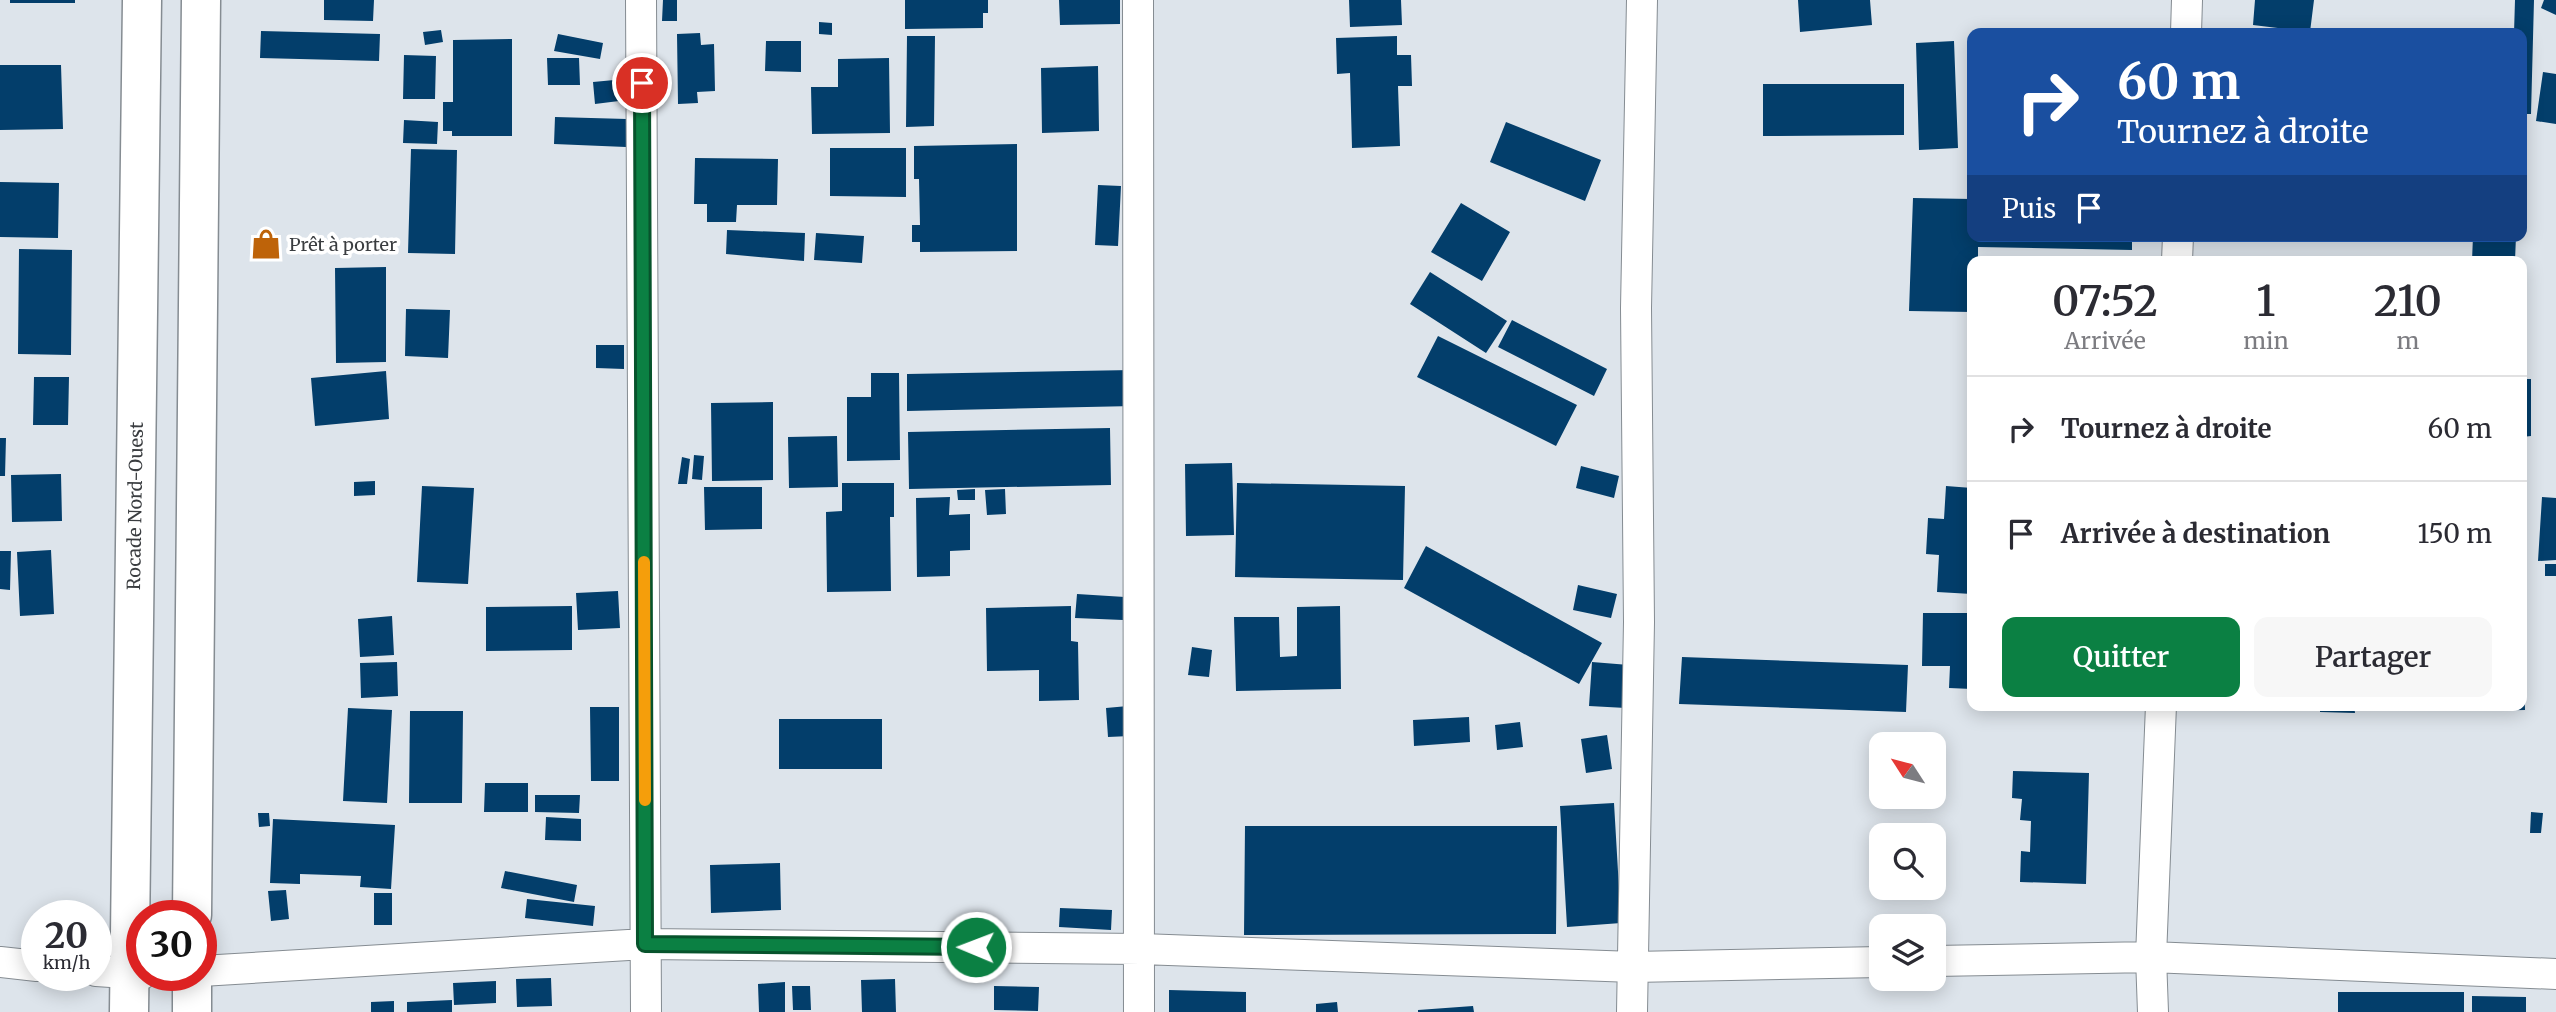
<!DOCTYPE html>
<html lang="fr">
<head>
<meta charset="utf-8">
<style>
	body { margin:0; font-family:Merriweather,serif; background:#f7f7f7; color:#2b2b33; height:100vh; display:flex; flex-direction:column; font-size:26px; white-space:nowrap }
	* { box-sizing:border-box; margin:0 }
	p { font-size:23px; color:#7c7c81 }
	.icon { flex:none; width:38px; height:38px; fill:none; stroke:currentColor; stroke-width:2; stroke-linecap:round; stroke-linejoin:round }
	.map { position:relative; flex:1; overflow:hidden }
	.sheet { position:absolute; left:1967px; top:256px; width:560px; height:455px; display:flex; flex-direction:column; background:#fff; border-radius:14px; box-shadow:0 4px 18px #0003 }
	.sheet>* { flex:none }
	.top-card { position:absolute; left:1967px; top:28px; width:560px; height:214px; border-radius:14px; box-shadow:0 4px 18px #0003; background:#1a4fa0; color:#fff; overflow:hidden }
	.needle { width:46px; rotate:306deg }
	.controls { position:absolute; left:1869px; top:732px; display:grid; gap:14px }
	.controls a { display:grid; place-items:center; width:77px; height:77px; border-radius:14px; background:#fff; box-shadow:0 4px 18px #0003; font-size:35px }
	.speed { position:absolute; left:21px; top:900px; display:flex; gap:14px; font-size:35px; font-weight:700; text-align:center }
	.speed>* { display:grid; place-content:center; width:91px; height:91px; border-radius:50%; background:#fff; box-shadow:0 4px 18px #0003; line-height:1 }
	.speed small { font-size:18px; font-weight:400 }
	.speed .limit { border:10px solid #d22; background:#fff; color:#111 }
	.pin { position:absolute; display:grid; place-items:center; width:60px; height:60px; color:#fff; margin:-30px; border:4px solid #fff; border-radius:50%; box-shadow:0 2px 7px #0007 }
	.me { position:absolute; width:77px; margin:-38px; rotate:271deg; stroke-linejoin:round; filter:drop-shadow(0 0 5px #0008) }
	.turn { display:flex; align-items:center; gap:24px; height:147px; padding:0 35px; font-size:32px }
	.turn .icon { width:91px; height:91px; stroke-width:2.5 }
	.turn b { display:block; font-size:49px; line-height:60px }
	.then { display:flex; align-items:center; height:66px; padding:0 35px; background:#0003; gap:14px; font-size:26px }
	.eta { display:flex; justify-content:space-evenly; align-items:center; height:119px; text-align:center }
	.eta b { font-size:42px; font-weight:600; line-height:49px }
	.cta { display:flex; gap:14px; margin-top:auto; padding:14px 35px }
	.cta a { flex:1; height:80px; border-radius:14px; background:#0b8043; color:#fff; font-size:28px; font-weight:600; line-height:80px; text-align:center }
	.cta a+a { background:#f7f7f7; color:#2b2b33 }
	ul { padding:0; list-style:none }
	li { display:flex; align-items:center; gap:21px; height:105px; padding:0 35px; border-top:2px solid #e1e1e2 }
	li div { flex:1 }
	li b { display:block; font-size:26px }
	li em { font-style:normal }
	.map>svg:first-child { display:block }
	.building { fill:#033e6b }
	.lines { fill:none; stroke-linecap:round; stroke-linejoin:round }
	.minor-casing { stroke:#858c92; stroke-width:32 }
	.primary-casing { stroke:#858c92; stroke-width:41 }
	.minor { stroke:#fff; stroke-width:30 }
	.primary { stroke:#fff; stroke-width:38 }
	.route-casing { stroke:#07532c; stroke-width:18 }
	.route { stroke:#0b8043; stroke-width:12 }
	.slow { stroke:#f59e0b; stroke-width:12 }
	.labels { text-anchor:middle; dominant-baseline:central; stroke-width:7; stroke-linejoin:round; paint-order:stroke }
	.poi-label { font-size:18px; fill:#3a3d40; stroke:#fff; text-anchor:start }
	.street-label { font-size:18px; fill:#3a3d40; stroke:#fff }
</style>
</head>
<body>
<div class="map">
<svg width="2556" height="1012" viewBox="0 0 2556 1012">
	<rect width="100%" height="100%" fill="#dde4eb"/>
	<!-- building -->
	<path class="building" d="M10 0H75V3H10Z
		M324 0H374L373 21 324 20Z
		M663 0H677V21H662Z
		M905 0H988V13H983V28L905 29Z
		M1059 0H1120V24L1060 25Z
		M1349 0H1401L1402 25 1350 27Z
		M1798 0H1870L1872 25 1800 32Z
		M2255 0H2314L2310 32 2253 25Z
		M2515 0H2534L2531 114H2522V33H2514Z
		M2544 0H2556V15L2541 8Z
		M819 22 832 23V35L819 34Z
		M441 30 443 42 425 45 423 32Z
		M261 31 380 34 379 61 260 58Z
		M700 33 701 45 714 44 715 91 697 92 698 103 678 104 677 34Z
		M558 34 603 43 600 59 554 51Z
		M907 36H935L934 126 906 127Z
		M1397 36V55H1411L1412 86H1398L1400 146 1352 148 1350 73 1337 74 1336 38Z
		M512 39V136H452V131H443V102H453V40Z
		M766 41H801V72L765 71Z
		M1954 41 1958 148 1919 150 1916 43Z
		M404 55 436 56 435 99H403Z
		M547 58H579L580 85H548Z
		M889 58 890 133 812 134 811 87H838V59Z
		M0 65H61L63 129 0 130Z
		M1098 66 1099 131 1042 133 1041 68Z
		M2543 72 2556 74V124L2536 121Z
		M625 79 627 100 595 104 593 82Z
		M1763 84H1904V135L1763 136Z
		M555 117 627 119 626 147 554 144Z
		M404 120 438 122 437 144 403 143Z
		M1506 122 1601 160 1585 201 1490 162Z
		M1017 144V251L920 252V242H912V225H920L919 179H914V146Z
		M830 148H906V197L830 196Z
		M411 149 457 150 455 254 408 253Z
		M695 158 778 159 777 205H737L736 222H707V204H694Z
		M0 182 59 183 58 238 0 237Z
		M1098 185 1121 186 1118 246 1095 245Z
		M1913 198 1972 199V236H2132V250L1978 247V261H1972V312L1909 311Z
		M1461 203 1510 232 1482 281 1431 252Z
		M727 230 805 233 804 261 726 254Z
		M816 233 864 236 862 263 814 260Z
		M2473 236H2516L2515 261H2472Z
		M19 249 72 250 71 355 18 354Z
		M386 267V362L336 363 335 268Z
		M1430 272 1507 321 1486 353 1410 304Z
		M406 309 450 310 448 358 405 356Z
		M1512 320 1607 369 1594 396 1498 347Z
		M1438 336 1577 405 1556 446 1417 377Z
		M596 345H624V369L596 368Z
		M1133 370 1134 406 907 411V374Z
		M386 371 389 419 315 426 311 378Z
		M871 373H899L900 460 847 461V397H871Z
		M34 377H69L68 425H33Z
		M2522 379H2531V436L2522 437Z
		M773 402V480L712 481 711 403Z
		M1110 428 1111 485 909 489 908 432Z
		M837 436 838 487 789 488 788 437Z
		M0 438H6L5 476H0Z
		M694 455 704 456 702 480 692 479Z
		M682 457 690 459 687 484H678Z
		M1232 463 1234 535 1186 536 1185 464Z
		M1581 466 1619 476 1614 498 1576 488Z
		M61 474 62 521 12 522 11 475Z
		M375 481V495L354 496V482Z
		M842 483H894V517H890L891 591 827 592 826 512 842 511Z
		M1237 483 1405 486 1403 580 1235 577Z
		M422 486 474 488 468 584 417 582Z
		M1946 486 1972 488V594L1937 592 1939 555 1926 554 1928 518 1944 519Z
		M704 487H762V529L705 530Z
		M975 489V500H958L957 490Z
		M1005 489 1006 514 987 515 985 490Z
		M950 497 949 515 970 514V550L950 551V576L917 577 916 498Z
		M2542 497 2556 498V560L2538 561Z
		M1426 546 1602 643 1579 684 1404 588Z
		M51 550 54 614 20 616 17 552Z
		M0 551H11L10 590 0 589Z
		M2545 564H2556V576H2545Z
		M1578 585 1617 594 1611 618 1573 610Z
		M618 591 620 628 578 630 576 593Z
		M1077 594 1125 597 1123 620 1075 618Z
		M572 606V650L486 651V607Z
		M1071 606V641L1078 642 1079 700 1039 701V670L987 671 986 608Z
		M1340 606 1341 689 1236 691 1234 617H1279L1280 657 1297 656V607Z
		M1923 613H1972V689L1949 688 1950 666H1922Z
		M392 616 394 655 360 657 358 619Z
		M1192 647 1212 650 1209 677 1188 675Z
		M1682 657 1908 665 1906 712 1679 704Z
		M397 662 398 696 361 698 360 663Z
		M1592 662 1629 665 1626 708 1589 706Z
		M2522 673H2524L2525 710 2466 711V705H2522Z
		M2320 705H2354L2355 713 2320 712Z
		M1128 706 1130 736 1108 737 1106 708Z
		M590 707H619V781H591Z
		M348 708 392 710 387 803 343 801Z
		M410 711H463L462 803H409Z
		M1469 717 1470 742 1414 746 1413 720Z
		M779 719H882V769H779Z
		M1520 722 1523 747 1497 750 1495 725Z
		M1607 735 1612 769 1586 773 1581 739Z
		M2013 771 2089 773 2086 884 2020 882 2021 851 2030 852 2031 821 2020 820 2022 799 2012 798Z
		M485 783H528V812H484Z
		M535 795H580L579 813 535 812Z
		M1614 803 1621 923 1567 927 1560 806Z
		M2531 812 2543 813 2541 833H2530Z
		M258 813H269L270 826 259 827Z
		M546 817 581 819V841L545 840Z
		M273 819 395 825 391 889 360 887 361 876 300 874V884L270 883Z
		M1245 826H1557L1556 934 1244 935Z
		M780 863 781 910 711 913 710 865Z
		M505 871 577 885 574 902 501 888Z
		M286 890 289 919 271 921 268 891Z
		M374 893H392V925H374Z
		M527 899 595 906 593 926 525 918Z
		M1060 908 1112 910 1111 930 1059 927Z
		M551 978 552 1006 517 1007 516 979Z
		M895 979 896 1012H862L861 980Z
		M496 981V1003L454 1005 453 983Z
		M785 982V1012H759L758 984Z
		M792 986H810L811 1010H793Z
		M994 986 1039 987 1038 1011 994 1010Z
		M1169 990 1246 992V1012H1169Z
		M2338 992H2464V1012H2338Z
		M2472 996 2526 997V1012H2472Z
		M452 1000V1012H407V1002Z
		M394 1001V1012H371V1002Z
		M1337 1002 1338 1012H1316V1004Z
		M1473 1006 1474 1012H1418V1010Z"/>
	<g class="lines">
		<!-- minor casing -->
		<g class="minor-casing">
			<path id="minor" d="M641 0 646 1012
				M1138 0 1139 1012
				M2186 33 2187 0
				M2177 261 2178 236
				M1934 961 2151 957 2556 974
				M0 962 37 966
				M96 971 142 974
				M201 971 645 944 1141 949 1633 967 1881 962
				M1632 1012 1639 622 1636 308 1642 0
				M2153 1012 2151 957 2161 705"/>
		</g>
		<!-- primary casing -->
		<g class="primary-casing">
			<path id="primary" d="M192 915 201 0
				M192 975V1012
				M129 1012 142 0"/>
		</g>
		<!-- minor -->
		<use href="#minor" class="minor"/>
		<!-- primary -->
		<use href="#primary" class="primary"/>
	</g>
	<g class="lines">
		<!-- route casing -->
		<g class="route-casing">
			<path id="route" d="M642 83 645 944 976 947"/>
		</g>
		<!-- route -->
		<use href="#route" class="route"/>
		<!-- slow -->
		<path class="slow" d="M644 562 645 800"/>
	</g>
	<!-- icons -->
	<defs>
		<g id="shop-bare" transform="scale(2.415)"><path d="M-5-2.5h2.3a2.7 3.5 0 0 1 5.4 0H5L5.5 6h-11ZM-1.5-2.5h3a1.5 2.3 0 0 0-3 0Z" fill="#be6309" stroke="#fff" stroke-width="2.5" paint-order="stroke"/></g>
	</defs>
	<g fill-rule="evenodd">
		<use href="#shop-bare" x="266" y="244"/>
	</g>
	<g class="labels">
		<!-- poi labels -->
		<g class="poi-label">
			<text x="289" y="244">Prêt à porter</text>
		</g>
		<!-- street labels -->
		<g class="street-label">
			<text transform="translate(135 506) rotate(-89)">Rocade Nord-Ouest</text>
		</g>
	</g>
</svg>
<div class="controls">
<a><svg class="needle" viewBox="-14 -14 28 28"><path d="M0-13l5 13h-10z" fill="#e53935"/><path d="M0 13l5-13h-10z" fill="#7c7c81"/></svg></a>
<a><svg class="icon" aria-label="search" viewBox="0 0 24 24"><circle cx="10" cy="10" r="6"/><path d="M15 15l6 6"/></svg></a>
<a><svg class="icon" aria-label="layers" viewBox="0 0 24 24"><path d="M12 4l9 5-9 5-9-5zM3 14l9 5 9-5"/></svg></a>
</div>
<div class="speed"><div>20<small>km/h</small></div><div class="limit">30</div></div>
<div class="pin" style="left:642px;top:83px;background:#d93025"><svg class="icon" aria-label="arrive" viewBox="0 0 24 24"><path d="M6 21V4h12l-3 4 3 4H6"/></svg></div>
<svg class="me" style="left:976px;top:947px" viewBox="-20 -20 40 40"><circle r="17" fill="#0b8043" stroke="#fff" stroke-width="3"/><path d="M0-11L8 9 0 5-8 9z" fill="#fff"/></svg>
<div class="top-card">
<div class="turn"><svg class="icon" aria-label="right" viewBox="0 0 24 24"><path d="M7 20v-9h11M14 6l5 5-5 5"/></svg><div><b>60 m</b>Tournez à droite</div></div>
<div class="then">Puis<svg class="icon" aria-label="arrive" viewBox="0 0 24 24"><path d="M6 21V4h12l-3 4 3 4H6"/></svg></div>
</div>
<section class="sheet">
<div class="eta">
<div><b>07:52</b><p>Arrivée</p></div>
<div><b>1</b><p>min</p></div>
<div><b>210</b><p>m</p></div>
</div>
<ul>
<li><svg class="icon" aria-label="right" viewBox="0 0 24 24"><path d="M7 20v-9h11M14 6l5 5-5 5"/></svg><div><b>Tournez à droite</b></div><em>60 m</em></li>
<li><svg class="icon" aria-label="arrive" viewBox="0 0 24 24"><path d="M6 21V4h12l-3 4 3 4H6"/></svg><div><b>Arrivée à destination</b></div><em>150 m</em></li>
</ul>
<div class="cta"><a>Quitter</a><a>Partager</a></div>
</section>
</div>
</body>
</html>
